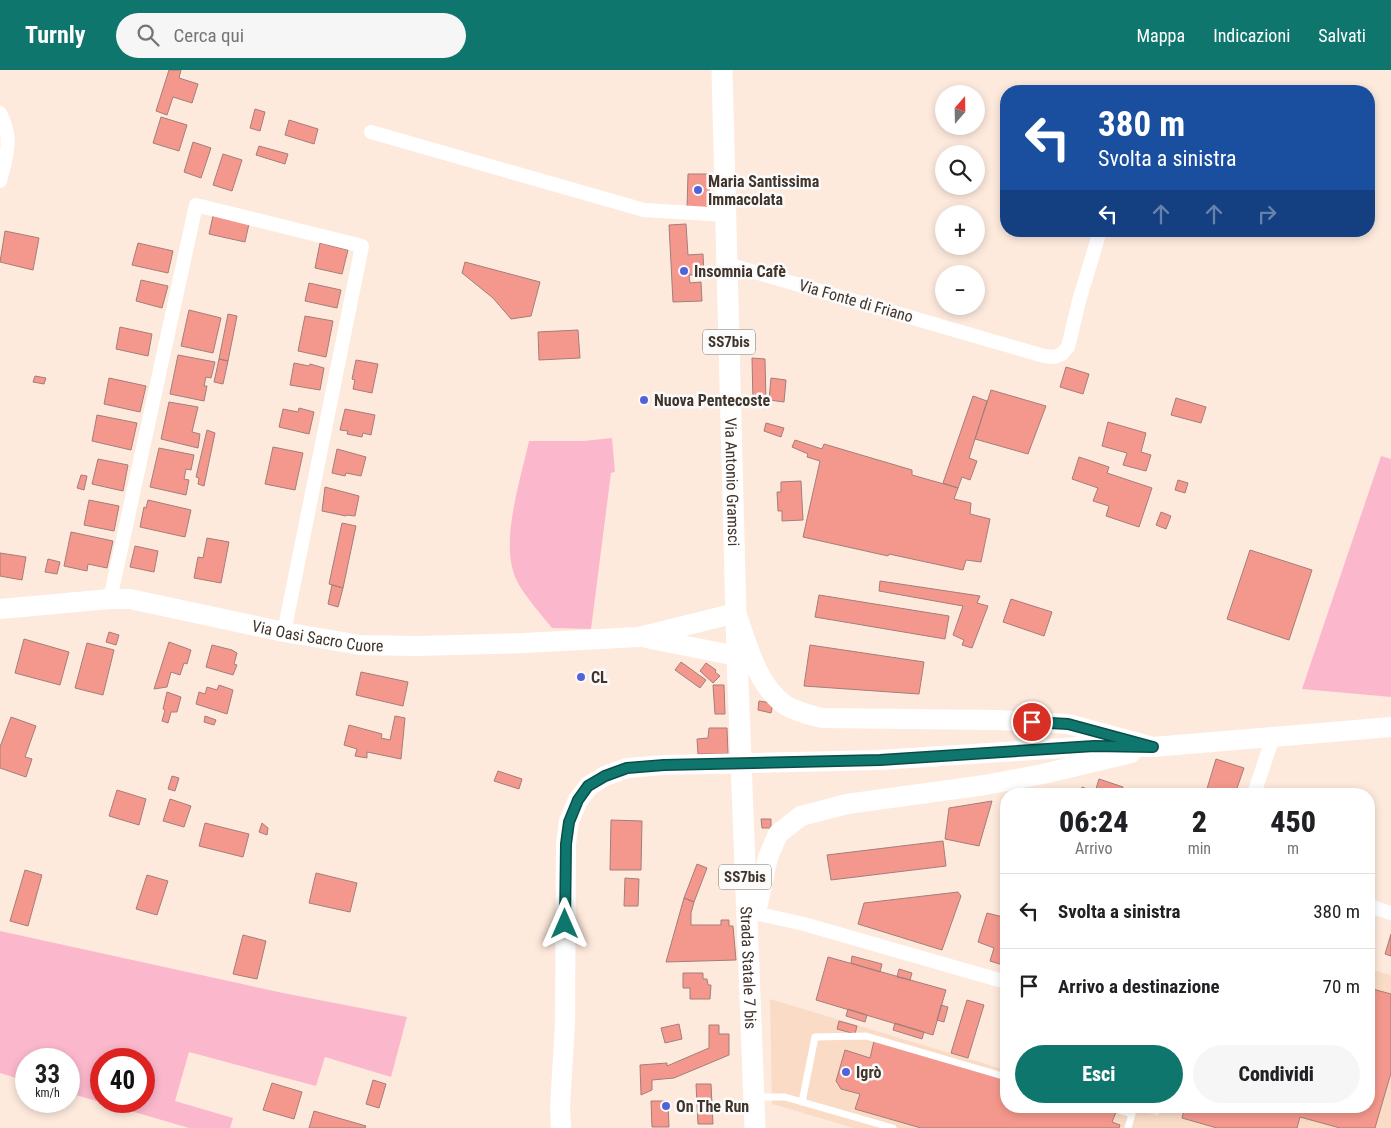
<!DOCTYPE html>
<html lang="it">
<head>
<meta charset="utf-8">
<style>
	body { margin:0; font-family:"Roboto Condensed",sans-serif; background:#f6f6f6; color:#202124; height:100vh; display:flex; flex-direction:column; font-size:19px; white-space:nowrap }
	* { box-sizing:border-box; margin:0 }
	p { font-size:16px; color:#757577 }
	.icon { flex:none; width:28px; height:28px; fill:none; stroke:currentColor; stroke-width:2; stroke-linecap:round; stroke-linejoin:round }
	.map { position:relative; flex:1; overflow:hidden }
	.drawer { position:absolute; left:1000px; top:718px; width:375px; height:325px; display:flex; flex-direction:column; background:#fff; border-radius:20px; box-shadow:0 2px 8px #0003 }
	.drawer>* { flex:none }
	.banner { position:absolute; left:1000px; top:15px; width:375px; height:152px; border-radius:20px; box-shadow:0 2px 8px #0003; background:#1a4fa0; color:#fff; overflow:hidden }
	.needle { width:32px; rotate:20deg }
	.fabs { position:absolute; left:935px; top:15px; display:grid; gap:10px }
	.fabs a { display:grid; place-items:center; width:50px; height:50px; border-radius:50%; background:#fff; box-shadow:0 2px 8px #0003; font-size:25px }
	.speed { position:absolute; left:15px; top:978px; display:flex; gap:10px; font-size:25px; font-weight:700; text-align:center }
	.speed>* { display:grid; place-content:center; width:65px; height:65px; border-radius:50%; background:#fff; box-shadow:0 2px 8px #0003; line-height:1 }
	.speed small { font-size:12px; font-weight:400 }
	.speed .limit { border:8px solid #d22; background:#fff; color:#111 }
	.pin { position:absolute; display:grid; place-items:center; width:42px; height:42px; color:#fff; margin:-21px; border:2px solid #fff; border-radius:50%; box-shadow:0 1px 5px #0007 }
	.me { position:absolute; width:55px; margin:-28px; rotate:0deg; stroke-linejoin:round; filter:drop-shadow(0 0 4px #0008) }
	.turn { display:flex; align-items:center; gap:18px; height:105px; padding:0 15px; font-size:22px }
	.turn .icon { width:65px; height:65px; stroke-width:2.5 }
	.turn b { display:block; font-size:35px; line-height:42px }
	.lanes { display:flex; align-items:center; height:48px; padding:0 15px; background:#0003; justify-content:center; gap:25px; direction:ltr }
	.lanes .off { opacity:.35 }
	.eta { display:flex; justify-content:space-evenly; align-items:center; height:85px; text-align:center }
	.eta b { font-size:30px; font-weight:800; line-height:35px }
	.action { display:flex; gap:10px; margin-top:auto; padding:10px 15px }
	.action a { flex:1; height:58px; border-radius:30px; background:#0f766e; color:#fff; font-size:20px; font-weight:800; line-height:58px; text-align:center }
	.action a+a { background:#f6f6f6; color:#202124 }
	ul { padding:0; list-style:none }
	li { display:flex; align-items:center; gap:15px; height:75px; padding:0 15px; border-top:1px solid #e0e0e0 }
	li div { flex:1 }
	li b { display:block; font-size:19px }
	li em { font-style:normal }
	header { display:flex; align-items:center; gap:30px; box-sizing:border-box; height:70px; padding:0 25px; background:#0f766e; color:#fff }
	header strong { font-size:24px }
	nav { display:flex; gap:28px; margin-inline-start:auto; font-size:18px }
	.search { width:350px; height:45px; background:#f6f6f6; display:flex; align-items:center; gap:12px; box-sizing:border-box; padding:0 18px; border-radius:28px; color:#757577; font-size:19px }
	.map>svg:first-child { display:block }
	.built { fill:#fadbc6 }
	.green { fill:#fbb8cd; fill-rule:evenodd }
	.building { fill:#f4988d; stroke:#a37e7a }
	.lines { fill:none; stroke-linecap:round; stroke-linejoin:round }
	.lane { stroke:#fff; stroke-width:7 }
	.street { stroke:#fff; stroke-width:14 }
	.secondary { stroke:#fff; stroke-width:20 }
	.primary { stroke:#fff; stroke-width:21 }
	.route-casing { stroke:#0a4d48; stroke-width:12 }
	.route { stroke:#0f766e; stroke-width:9 }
	.poi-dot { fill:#5263d9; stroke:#fbfbfb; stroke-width:2 }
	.labels { text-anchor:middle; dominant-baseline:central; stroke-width:5; stroke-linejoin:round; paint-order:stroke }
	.shield { fill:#fbfbfb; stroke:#787069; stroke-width:1 }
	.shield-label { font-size:15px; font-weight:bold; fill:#40342b }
	.poi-label { font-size:16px; font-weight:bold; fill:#40342b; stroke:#fbfbfb; text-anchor:start }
	.street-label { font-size:16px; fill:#40342b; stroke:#fbfbfb }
</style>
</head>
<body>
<header>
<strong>Turnly</strong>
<div class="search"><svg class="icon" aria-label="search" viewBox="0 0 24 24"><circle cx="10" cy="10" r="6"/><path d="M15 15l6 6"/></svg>Cerca qui</div>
<nav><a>Mappa</a><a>Indicazioni</a><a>Salvati</a></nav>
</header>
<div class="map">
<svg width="1391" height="1058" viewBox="0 0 1391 1058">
	<rect width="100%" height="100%" fill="#feeadd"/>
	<!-- built -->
	<path class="built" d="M1369 899 1391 905V1058H854L772 1034 770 929 1006 1000V1036H1127L1158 1046 1161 1036H1369Z"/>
	<!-- green -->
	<path class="green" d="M612 368 615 402 611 403 591 559 552 558C541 544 519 520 514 504 501 468 521 408 529 371H583Z
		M1381 386 1391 389V627L1302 619Z
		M0 861 283 923 407 947 391 1007 325 987 316 1016 189 982 175 1031 233 1048 230 1058H189L69 1023V989H26V1011L0 1003ZM101 989H144V1031H101Z"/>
	<!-- building -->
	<path class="building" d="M169 0H181L179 8 198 14 192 33 173 27 167 45 156 41Z
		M255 39 265 42 260 61 250 58Z
		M161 47 187 55 179 81 153 73Z
		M289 50 318 59 314 74 285 65Z
		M193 72 211 78 201 108 184 102Z
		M259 76 288 84 285 94 256 85Z
		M223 84 242 90 232 121 213 115Z
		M688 104H710L709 139H687Z
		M213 146 249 154 245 172 209 164Z
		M686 154 688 185 703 184 704 205H689L690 213 701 212 702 231 673 232 669 155Z
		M5 161 39 168 33 200 0 192Z
		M138 173 173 181 168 203 132 195Z
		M320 173 348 180 342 204 315 198Z
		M465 192 540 212 531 246 511 249 493 228 462 203Z
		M141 210 168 216 162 238 136 231Z
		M309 213 341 220 337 238 305 231Z
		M189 240 221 248 213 283 181 276Z
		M228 244 237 246 228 291 219 289Z
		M305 246 333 251 326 287 298 281Z
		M120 257 152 264 148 286 116 279Z
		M578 260 580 288 539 290 538 262Z
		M178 285 215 292 211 308 206 307 204 316H207L204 331 170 324Z
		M752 288 765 289 766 333H753Z
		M219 289 228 291 223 314 214 312Z
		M356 290 378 294 372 323 353 319 355 310 352 309Z
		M294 293 309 296 310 294 324 298 320 320 290 315Z
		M1066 297 1089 304 1083 324 1060 317Z
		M35 306 46 308 44 314 33 312Z
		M109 308 146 316 140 342 104 334Z
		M771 308 786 310 784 332 769 330Z
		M991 320 1046 336 1028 384 975 369Z
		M973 326 987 331 969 388 977 391 970 410 962 407 958 418 943 413Z
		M1176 328 1206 337 1201 353 1171 345Z
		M169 332 198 337 192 362 200 364 198 378 161 369Z
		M299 338 314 342 309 364 279 357 283 339 298 342Z
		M345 339 375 345 371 365 363 363 362 367 347 364 348 361 340 360Z
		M97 345 137 353 131 380 92 371Z
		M1108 352 1146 363 1141 382 1151 385 1146 401 1123 395 1127 383 1102 376Z
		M766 353 784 358 781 367 764 361Z
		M207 360 215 363 204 416 198 414 199 408 196 407Z
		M795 370 822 379 824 374 912 400V405L958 418 954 429 971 433 970 444 990 449 981 492 966 490 963 500 889 484 888 486 803 467 820 391 807 387 808 384 792 377Z
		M273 377 303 383 295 420 265 414Z
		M159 378 194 385 191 400 186 399 184 409 189 410 186 425 150 417Z
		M337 379 366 387 361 406 346 403 345 406 332 403Z
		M1079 387 1109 397 1107 403 1152 418 1139 457 1106 446 1109 436 1093 431 1098 418 1072 409Z
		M98 389 128 395 123 421 92 414Z
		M81 405 87 406 84 420 77 418Z
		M1178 410 1188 413 1185 423 1175 420Z
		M801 411 803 450 782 451V441H778L777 422H781V412Z
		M325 417 359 426 355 446 346 445V446L322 441Z
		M89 430 119 436 114 461 84 455Z
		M148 430 191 440 185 467 140 457 144 437 146 438Z
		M1161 442 1171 446 1166 459 1156 455Z
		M342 453 356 456 343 518 329 514Z
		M71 462 113 471 107 498 88 494 87 501 64 496Z
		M207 468 229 472 221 513 194 508 198 487 203 488Z
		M135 476 158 481 154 502 130 497Z
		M1250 480 1312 500 1289 570 1227 549Z
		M0 483 26 487 22 510 0 506Z
		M48 489 60 492 57 504 45 502Z
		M880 511 980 526 977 533 988 536 972 578 962 575 964 570 953 565 963 536 879 521Z
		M332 515 343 518 338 537 328 534Z
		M819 525 949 546 945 569 815 547Z
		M1011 529 1052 542 1044 566 1003 552Z
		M109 562 119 565 116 575 106 572Z
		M24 569 69 582 60 615 15 603Z
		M169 572 191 580 187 594 184 593 180 605 171 602 167 617 154 619Z
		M87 573 114 580 103 625 75 618Z
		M212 575 232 580 237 583 234 594 237 595 233 605 206 597Z
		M810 575 924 592 919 624 804 616Z
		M681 592 706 610 700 618 675 600Z
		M706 593 716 600 715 602 720 606 713 613 700 601Z
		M361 602 408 612 403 636 356 625Z
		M219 615 233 620 227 644 196 634 199 622 205 624 207 617 217 620Z
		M713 615H724L725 644H715Z
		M167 622 181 627 177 642H171L168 653 162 651 165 640 163 639Z
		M759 631 773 633 771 643 758 640Z
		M205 646 216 650 214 655 204 652Z
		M395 646 405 648 401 689 367 682V688L355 686 357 679 344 675 349 655 382 664 381 668 390 670Z
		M11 647 36 656 25 687 32 689 26 707 0 698V677Z
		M709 658H727L728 684H698L697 669 708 668Z
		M1216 689 1244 698 1235 724H1212L1206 722Z
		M498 701 522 709 519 719 494 711Z
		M172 706 179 708 175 721 168 719Z
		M1099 709 1123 717 1121 724H1080L1082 717 1095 722Z
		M117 720 146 729 139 755 109 746Z
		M170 729 191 736 184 757 163 751Z
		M992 731 979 776 945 769 949 738Z
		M761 749H771V758H762Z
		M611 750 642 751 641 800H610Z
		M205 753 249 764 243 787 199 776Z
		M262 753 268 758 267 765 259 762Z
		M943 771 946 796 831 810 827 785Z
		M697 794 707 798 694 832 684 828Z
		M25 800 42 805 28 856 10 851Z
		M316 803 357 813 350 842 309 833Z
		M147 805 168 811 157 845 136 839Z
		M625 808 639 809 638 836H624Z
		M958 822 961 826 942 880 858 854 864 833Z
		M684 828 694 832 691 843V855H721V850H729V856H733L736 890 666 892Z
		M1006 835V896L990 891 994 878 978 872 987 843 1003 847Z
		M1391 864V886L1385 884Z
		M243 865 266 871 257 909 233 904Z
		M852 886 882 894 880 902 851 893Z
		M828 887 946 920 933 965 816 930Z
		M899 899 912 903 910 910 897 907Z
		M683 903H703V909H707L708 915H711L710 929H690V918H683Z
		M1369 918 1391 924V1003L1375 1058H1340L1300 1047 1297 1058H1217L1182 1048 1185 1036H1369Z
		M967 930 984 935 968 988 951 983Z
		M941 935 948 937 944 952 937 950Z
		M848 939 867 945 865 952 846 946Z
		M839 951 857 956 855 964 837 959Z
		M895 953 924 962 922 969 893 960Z
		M679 954 682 969 665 973 661 958Z
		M709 955H719V964H729V985L674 1008 652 1010V1020L641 1025 640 995 667 993V996L709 978Z
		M874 971 1006 1010V1036H1097L1116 1042 1112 1052 1120 1055 1119 1058H921L855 1039 860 1024 841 1019 836 1011 845 980 870 988Z
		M373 1010 386 1014 379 1038 366 1034Z
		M272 1013 302 1022 294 1049 263 1040Z
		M696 1014H711L713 1054H698Z
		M651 1031H668L669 1057H652Z
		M1139 1036H1161L1159 1042Z
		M314 1041 366 1056 365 1058H309Z"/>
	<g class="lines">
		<!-- lane -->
		<path class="lane" d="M755 1027H785L893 1058
			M802 1032 815 967 866 966 1006 1007
			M1105 1036 1132 1044 1128 1058"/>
		<!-- street -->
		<path class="street" d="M0 43C13 68 7 85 0 111
			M371 62 644 140 726 145
			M727 194 1044 286 1054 287 1062 284 1068 277 1079 231 1100 161
			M110 529 196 135 362 176 284 562
			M1254 724 1273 667
			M1369 836 1391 843
			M746 841 804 854 1006 912"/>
		<!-- secondary -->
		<g class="secondary">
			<path id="s1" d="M0 539 110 529H130L284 562 360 575 417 576 524 573 639 567 736 543C748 575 756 614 785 635 796 642 810 645 822 648L997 650 1068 654 1153 677"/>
			<path d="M646 568 737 586"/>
			<path d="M746 841 758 834 768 787 778 764 801 746 847 734 985 715 1043 704 1131 683"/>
			<path d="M561 1058 560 1037 565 953 566 774 569 751 578 730 589 716 605 706 627 698 664 695 880 690 1095 676 1153 677 1391 657"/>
		</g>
		<!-- primary -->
		<path class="primary" id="s2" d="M722 0 737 586 755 1058"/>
	</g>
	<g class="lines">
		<!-- route casing -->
		<g class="route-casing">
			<path id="route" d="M565 854 566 774 569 752 578 730 588 716 605 706 627 698 664 695 880 690 1094 676 1153 677 1068 654 1032 652"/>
		</g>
		<!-- route -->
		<use href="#route" class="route"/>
	</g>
	<!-- markers -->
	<g class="poi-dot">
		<circle cx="698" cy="120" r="5"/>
		<circle cx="684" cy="201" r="5"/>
		<circle cx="644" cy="330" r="5"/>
		<circle cx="581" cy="607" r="5"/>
		<circle cx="846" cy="1002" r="5"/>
		<circle cx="666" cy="1036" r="5"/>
	</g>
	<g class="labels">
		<!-- shield labels -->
		<g class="shield">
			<rect x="703" y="259.5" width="52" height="25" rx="4"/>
			<rect x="719" y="794.5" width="52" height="25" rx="4"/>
		</g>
		<g class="shield-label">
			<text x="729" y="272">SS7bis</text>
			<text x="745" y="807">SS7bis</text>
		</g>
		<!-- poi labels -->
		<g class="poi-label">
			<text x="708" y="111">Maria Santissima<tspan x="708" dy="18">Immacolata</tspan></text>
			<text x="694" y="201">Insomnia Cafè</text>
			<text x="654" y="330">Nuova Pentecoste</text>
			<text x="591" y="607">CL</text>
			<text x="856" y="1002">Igrò</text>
			<text x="676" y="1036">On The Run</text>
		</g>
		<!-- street labels -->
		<g class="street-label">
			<text transform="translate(856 231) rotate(16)">Via Fonte di Friano</text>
			<text stroke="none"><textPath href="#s2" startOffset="412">Via Antonio Gramsci</textPath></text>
			<text stroke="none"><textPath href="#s1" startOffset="322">Via Oasi Sacro Cuore</textPath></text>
			<text stroke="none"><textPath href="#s2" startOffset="898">Strada Statale 7 bis</textPath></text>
		</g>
	</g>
</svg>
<div class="fabs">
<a><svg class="needle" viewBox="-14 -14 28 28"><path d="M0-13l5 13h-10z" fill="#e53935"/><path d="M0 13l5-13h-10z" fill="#757577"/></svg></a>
<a><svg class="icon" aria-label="search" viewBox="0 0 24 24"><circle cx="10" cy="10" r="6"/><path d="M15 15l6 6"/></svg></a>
<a>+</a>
<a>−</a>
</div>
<div class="speed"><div>33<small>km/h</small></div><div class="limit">40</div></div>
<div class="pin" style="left:1032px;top:652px;background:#d93025"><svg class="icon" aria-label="arrive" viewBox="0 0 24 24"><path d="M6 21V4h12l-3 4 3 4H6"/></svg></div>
<svg class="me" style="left:565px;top:854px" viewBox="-20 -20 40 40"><path d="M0-17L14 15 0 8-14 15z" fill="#0f766e" stroke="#fff" stroke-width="4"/></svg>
<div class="banner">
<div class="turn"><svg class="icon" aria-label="left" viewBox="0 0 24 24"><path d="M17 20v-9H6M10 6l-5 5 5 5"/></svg><div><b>380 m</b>Svolta a sinistra</div></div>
<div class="lanes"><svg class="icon" aria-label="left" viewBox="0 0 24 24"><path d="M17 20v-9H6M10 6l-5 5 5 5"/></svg><svg class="icon off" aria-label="ahead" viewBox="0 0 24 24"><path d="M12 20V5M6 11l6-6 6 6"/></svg><svg class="icon off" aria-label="ahead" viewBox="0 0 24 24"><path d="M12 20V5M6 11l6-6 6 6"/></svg><svg class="icon off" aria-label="right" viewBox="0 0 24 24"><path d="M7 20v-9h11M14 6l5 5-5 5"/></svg></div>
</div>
<section class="drawer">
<div class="eta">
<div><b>06:24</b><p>Arrivo</p></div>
<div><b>2</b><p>min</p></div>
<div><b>450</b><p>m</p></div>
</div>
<ul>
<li><svg class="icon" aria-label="left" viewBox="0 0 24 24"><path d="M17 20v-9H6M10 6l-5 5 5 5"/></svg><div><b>Svolta a sinistra</b></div><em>380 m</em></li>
<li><svg class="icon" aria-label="arrive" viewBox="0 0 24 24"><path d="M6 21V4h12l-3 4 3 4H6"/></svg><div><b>Arrivo a destinazione</b></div><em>70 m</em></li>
</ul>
<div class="action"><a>Esci</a><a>Condividi</a></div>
</section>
</div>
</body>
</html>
